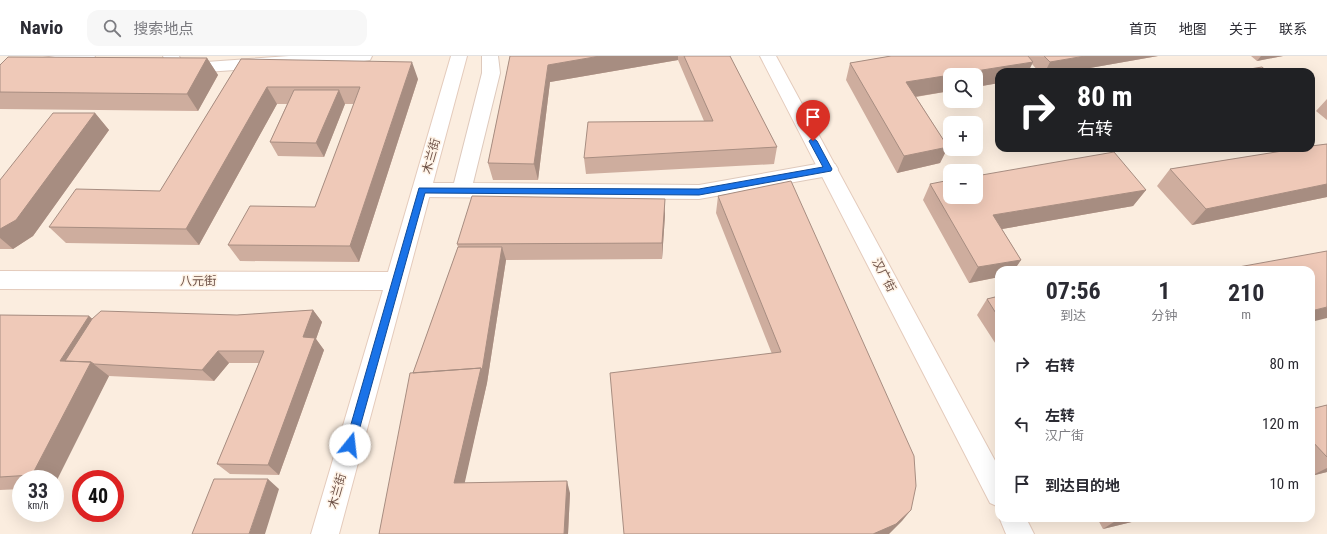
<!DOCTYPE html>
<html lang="zh">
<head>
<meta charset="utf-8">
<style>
	body { margin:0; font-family:"Roboto Condensed","Noto Sans SC",sans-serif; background:#f7f7f7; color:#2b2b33; height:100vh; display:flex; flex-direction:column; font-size:15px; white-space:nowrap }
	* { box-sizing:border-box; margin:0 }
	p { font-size:13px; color:#7c7c81 }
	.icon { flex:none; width:22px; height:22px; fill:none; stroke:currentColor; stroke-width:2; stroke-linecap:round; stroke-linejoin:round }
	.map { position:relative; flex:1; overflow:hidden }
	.side { position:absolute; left:995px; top:210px; width:320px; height:256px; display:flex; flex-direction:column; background:#fff; border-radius:12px; box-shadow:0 4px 16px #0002 }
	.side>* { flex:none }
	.banner { position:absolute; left:995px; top:12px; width:320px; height:84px; border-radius:12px; box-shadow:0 4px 16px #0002; background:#202124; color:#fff; overflow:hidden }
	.tools { position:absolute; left:943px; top:12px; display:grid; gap:8px }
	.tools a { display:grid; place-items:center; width:40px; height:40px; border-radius:8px; background:#fff; box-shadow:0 4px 16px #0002; font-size:20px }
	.speed { position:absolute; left:12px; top:414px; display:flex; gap:8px; font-size:20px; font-weight:700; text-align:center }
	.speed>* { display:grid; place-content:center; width:52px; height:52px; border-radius:50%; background:#fff; box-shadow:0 4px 16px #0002; line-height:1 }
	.speed small { font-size:10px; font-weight:400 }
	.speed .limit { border:6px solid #d22; background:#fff; color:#111 }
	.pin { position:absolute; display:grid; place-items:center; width:34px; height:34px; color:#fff; margin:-41px -17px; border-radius:50% 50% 50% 0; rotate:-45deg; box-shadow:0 0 4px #0007 }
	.pin .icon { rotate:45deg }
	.me { position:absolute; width:44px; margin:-22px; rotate:16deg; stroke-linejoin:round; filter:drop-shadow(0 0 3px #0008) }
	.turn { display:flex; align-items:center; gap:14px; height:84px; padding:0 16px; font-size:18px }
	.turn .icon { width:52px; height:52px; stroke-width:2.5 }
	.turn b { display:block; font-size:28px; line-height:34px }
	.eta { display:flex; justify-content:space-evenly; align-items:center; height:68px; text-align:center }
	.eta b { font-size:24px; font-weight:700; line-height:28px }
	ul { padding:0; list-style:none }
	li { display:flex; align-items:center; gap:12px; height:60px; padding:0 16px }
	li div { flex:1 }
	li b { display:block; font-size:15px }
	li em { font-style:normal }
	header { display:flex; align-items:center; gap:24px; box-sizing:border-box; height:56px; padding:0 20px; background:#fff; border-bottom:1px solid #e1e1e2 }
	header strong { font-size:19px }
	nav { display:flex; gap:22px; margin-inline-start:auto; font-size:14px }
	.search { width:280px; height:36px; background:#f7f7f7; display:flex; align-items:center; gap:10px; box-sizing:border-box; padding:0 14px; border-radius:12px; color:#7c7c81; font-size:15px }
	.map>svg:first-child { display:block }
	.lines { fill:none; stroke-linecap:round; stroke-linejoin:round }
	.street-casing { stroke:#dec9bc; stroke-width:2 }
	.secondary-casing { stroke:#e4cbbc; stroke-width:2 }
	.street { fill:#fff; fill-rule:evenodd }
	.secondary { fill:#fff; fill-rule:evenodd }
	.wall { fill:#cead9e }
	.shaded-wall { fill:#a78d81 }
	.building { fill:#efc9b8; stroke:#a78d81 }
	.route { fill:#1a73e8; stroke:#114b97 }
	.labels { text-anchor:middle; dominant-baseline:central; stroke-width:3; stroke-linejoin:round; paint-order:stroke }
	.street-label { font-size:12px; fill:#6f5349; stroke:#fef2e5 }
</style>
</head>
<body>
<header>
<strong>Navio</strong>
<div class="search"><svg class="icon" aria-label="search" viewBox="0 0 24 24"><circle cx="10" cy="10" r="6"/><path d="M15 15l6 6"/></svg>搜索地点</div>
<nav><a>首页</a><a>地图</a><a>关于</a><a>联系</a></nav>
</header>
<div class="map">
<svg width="1327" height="478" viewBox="0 0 1327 478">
	<rect width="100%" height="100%" fill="#fbeddf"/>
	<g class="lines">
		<!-- street casing -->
		<g class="street-casing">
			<path id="street" d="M55 0H95L93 4 87 5 0 19V9Z
				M163 0H179L181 4 192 7 289 0H372L370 4 364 5 192 17 168 12Z
				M482 0H498L500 17 473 127 699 129 828 106 835 108 838 113 835 118 828 120 699 143 422 141 415 139 412 134 415 129 422 127H454L482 17Z"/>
		</g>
		<!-- secondary casing -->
		<g class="secondary-casing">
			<path id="secondary" d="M451 0H467L339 478H311L383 234 0 233V215L388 216Z
				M760 0H776L999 412V451L990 447Z
				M999 461 1026 462 1034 478H1006Z"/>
		</g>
		<!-- street -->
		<use href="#street" class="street"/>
		<!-- secondary -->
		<use href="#secondary" class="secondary"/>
	</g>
	<!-- wall -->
	<path class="wall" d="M510 0H730L777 91 774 108 586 118 584 102 704 65 678 4 550 26 538 124H493L488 107Z
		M891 0H1158L1067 16H1039L1032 8 1028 16H999V27L976 31 950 19V35L916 41 948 91 940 107 897 117 846 24 850 7Z
		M1251 0H1283L1257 5Z
		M207 2 218 19 198 55 0 53V9Z
		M241 3 418 23 359 206 240 205 228 189 315 151 354 48H345L324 101 278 100 270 86 287 48H277L199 189 66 187 49 171 160 135Z
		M1327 43V64L1316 55Z
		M95 57 109 74 33 180 13 193H0V124Z
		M1327 88V141L1192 169 1157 130 1170 113Z
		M930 128 1146 134 1133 150 1002 173 1021 204 1014 214H999V221L969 227 923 144Z
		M718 140 902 465 772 298 716 157Z
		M665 159 662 203 506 204 487 327 464 427 570 437 568 478H379L413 317 458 191 457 188Z
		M999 240V293L977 259 987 243Z
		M313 254 322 266 316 283 324 294 279 419 230 418 217 408 259 307H229L214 325 109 320 55 423H21V433L0 434V259L89 260 92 263 237 259Z
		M1327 349V416L1311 420V353Z
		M1097 462H1148L1103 473Z"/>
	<!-- shaded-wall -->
	<path class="shaded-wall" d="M600 0H678V4L550 26 538 124 534 108 548 9Z
		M1085 0H1158L1067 16H1045L1050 6Z
		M1261 0H1283L1257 5Z
		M207 2 218 19 198 55 187 38Z
		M412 6 418 23 359 206 350 190Z
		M1033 6 1028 16H999V27L976 31V19H951Z
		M950 19V35L901 43 906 26Z
		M267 31 277 48 199 189 186 173Z
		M339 34 345 48 324 101 316 87Z
		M95 57 109 74 33 180 13 193 0 182V173Z
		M948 91 940 107 897 117 904 100Z
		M1327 128V141L1192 169 1206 153Z
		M1146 134 1133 150 985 176 993 159Z
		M665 143V159L662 203V187Z
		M502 191 506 204 487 327 462 439 454 427Z
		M1021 204 1014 214H999V221L969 227 978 211Z
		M1327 251V262L1311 266V255Z
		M313 254 322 266 316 283 324 294 279 419 268 409 303 281Z
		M89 260 106 275 86 308 60 305Z
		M218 295 229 307 214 325 202 314Z
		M91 306 109 320 55 428V423H40L32 419Z
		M1327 412V416L1311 420Z
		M268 423 279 433 265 478H249Z
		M567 425 570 437 568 478H564Z
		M911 454 902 465 889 478H873Z
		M1126 462H1148L1103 473 1117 464Z"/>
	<!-- building -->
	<path class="building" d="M510 0H600L548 9 534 108 488 107Z
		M684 0H730L777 91 584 102 588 66 713 65Z
		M891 0H1028L1033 6 906 26 948 91 904 100 850 7Z
		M1044 0H1085L1050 6Z
		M8 1 207 2 187 38 0 36V9Z
		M241 3 412 6 350 190 228 189 250 150 315 151 360 31H267L186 173 49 171 76 133 160 135Z
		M1262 11 1268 16H1232Z
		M294 34H339L316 87 270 86Z
		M53 57H95L16 164 0 173V124Z
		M1327 88V128L1206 153 1170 113 1301 92H1311V90Z
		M1114 96 1146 134 993 159 1021 204 978 211 930 128 950 124V141H976V120Z
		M791 125 914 400 916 430 911 454 896 468 873 478H624L610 317 781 296 718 140Z
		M472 140 665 143 662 187 457 188Z
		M458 191H502L482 315 481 312 413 317Z
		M1327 195V251L1311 255V214H1222Z
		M999 240V262L987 243Z
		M313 254 303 281 315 282 268 409 217 408 264 295H218L202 314 94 308 91 306 65 305 92 263 101 255 237 259Z
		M0 259 89 260 60 305 91 306 32 419 0 421Z
		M481 312 454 427 567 425 564 478H379L410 317Z
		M1327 349V401L1311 384V353Z
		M1311 410 1315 414 1311 415Z
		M214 423H268L249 478H192Z
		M1116 462H1126L1117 464Z"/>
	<!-- route -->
	<path class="route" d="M813 82 817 85 832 113 831 115 699 139 425 137 355 389 354 392 350 394 346 392 345 389 419 132 699 133 823 111 809 85Z"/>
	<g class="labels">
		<!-- street labels -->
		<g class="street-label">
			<text transform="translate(431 100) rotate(-74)">木兰街</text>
			<text transform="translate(884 219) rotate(62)">汉广街</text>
			<text x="198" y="225">八元街</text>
			<text transform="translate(337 435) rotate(-74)">木兰街</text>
		</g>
	</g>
</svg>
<div class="tools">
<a><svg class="icon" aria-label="search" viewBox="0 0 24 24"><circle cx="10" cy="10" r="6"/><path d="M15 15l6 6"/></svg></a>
<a>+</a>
<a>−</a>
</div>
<div class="speed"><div>33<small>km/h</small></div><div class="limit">40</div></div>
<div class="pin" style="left:813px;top:85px;background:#d93025"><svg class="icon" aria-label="arrive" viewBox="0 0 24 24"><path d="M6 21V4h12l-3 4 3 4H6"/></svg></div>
<svg class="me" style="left:350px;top:389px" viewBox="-20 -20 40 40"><circle r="19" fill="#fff"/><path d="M0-13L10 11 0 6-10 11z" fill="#1a73e8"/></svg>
<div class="banner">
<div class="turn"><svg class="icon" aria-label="right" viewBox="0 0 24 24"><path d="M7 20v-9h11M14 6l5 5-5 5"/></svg><div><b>80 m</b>右转</div></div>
</div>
<section class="side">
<div class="eta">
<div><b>07:56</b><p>到达</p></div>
<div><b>1</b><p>分钟</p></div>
<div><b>210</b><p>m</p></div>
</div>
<ul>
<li><svg class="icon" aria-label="right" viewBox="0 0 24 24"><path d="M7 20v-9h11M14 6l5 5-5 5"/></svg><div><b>右转</b></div><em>80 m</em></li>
<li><svg class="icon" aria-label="left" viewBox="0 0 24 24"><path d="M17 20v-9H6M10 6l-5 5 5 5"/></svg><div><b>左转</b><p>汉广街</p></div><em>120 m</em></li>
<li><svg class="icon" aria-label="arrive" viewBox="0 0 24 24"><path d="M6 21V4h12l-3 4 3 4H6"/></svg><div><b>到达目的地</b></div><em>10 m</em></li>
</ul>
</section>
</div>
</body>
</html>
